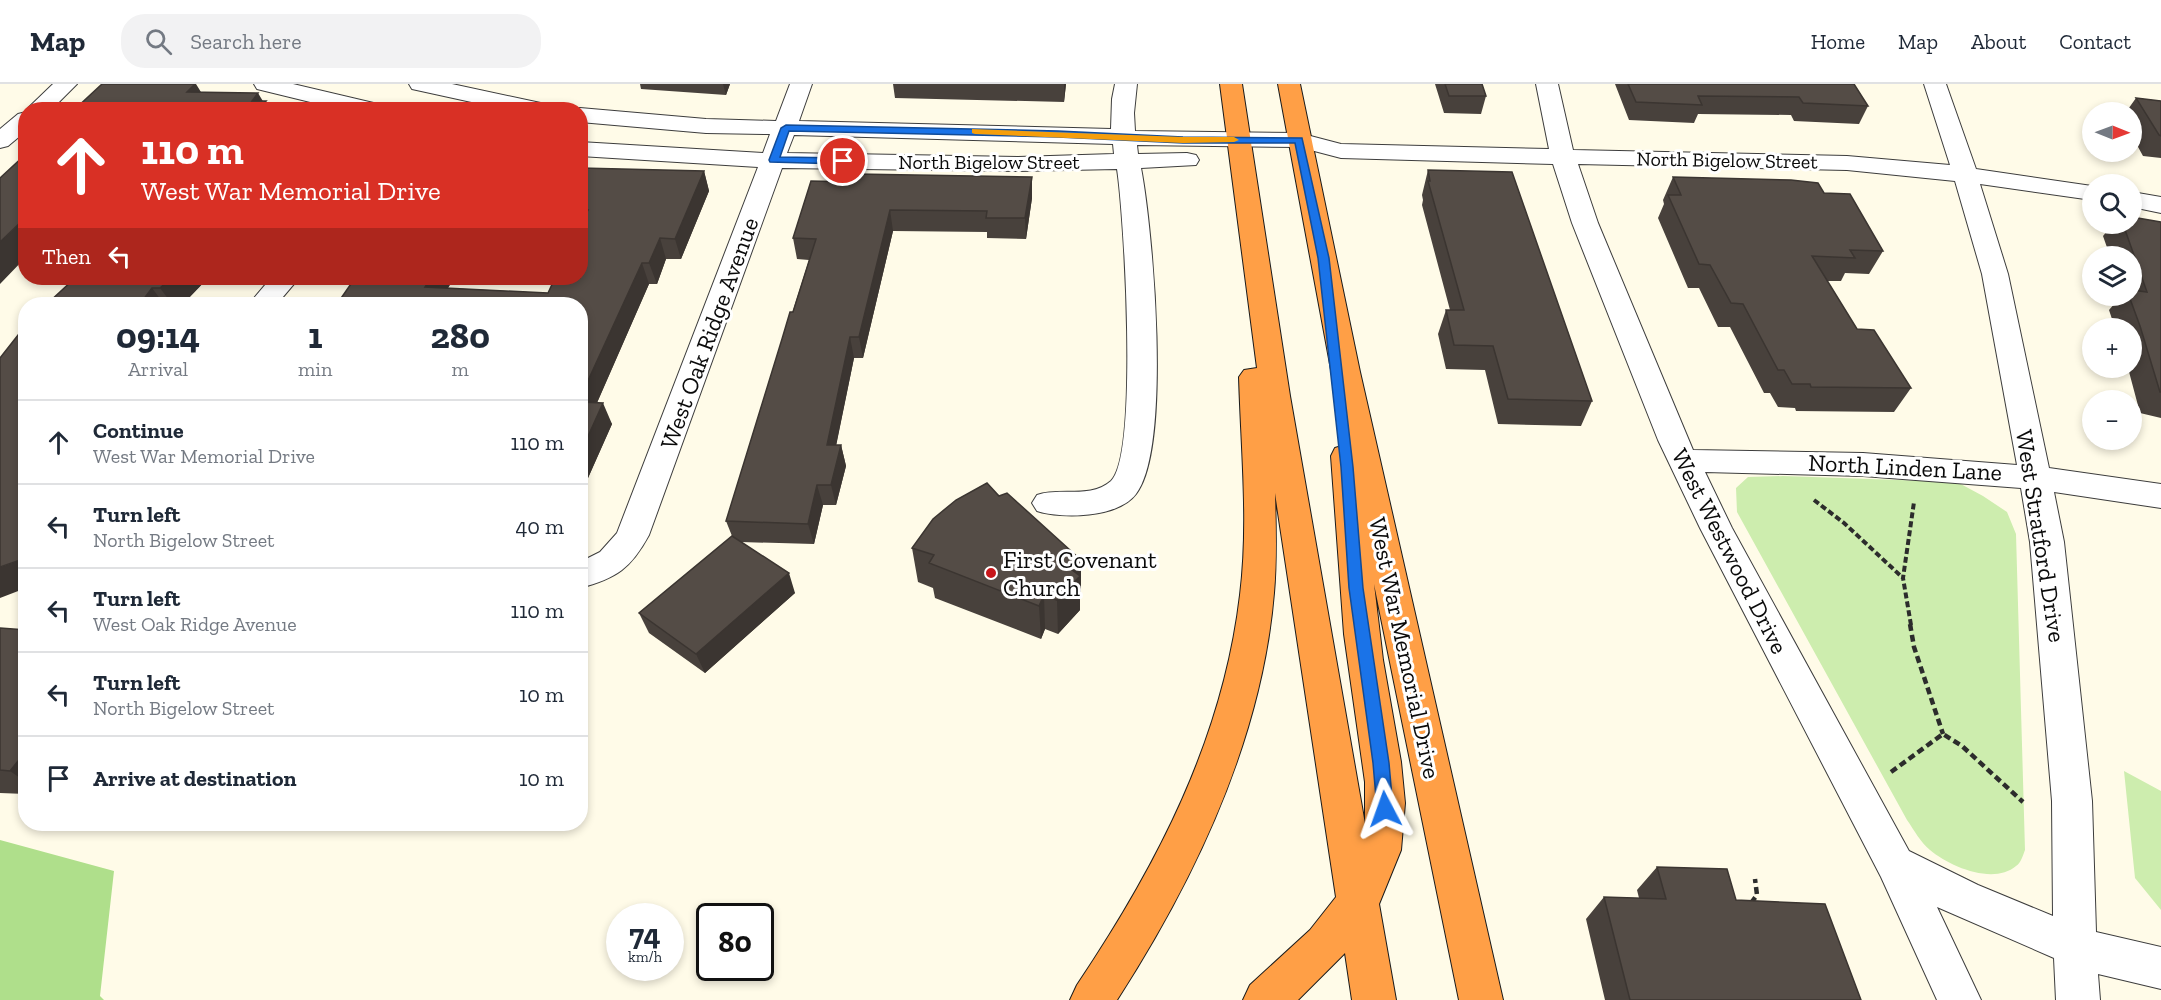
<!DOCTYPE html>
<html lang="en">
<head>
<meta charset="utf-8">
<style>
	body { margin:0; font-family:"Zilla Slab",serif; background:#f2f2f3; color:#1f2937; height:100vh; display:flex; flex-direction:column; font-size:22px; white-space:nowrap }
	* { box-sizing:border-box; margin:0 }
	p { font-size:20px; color:#747a83 }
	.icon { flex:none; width:33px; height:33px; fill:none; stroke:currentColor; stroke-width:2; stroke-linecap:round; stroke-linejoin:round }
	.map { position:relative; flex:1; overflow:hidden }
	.side { position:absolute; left:18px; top:213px; width:570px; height:534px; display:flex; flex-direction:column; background:#fff; border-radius:24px; box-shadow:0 3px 9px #0003 }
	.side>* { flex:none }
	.guide { position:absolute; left:18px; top:18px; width:570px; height:183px; border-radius:24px; box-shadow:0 3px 9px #0003; background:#d93025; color:#fff; overflow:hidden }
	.needle { width:39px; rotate:91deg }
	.controls { position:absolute; left:2082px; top:18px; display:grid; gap:12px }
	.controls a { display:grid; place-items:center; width:60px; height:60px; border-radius:50%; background:#fff; box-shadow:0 3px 9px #0003; font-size:30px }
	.speed { position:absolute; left:606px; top:819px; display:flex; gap:12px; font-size:30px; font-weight:700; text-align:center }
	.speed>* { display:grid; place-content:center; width:78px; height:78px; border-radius:50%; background:#fff; box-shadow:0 3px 9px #0003; line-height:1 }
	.speed small { font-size:15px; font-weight:400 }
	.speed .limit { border:3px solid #111; border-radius:9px; background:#fff; color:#111 }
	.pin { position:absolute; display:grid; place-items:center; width:51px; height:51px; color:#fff; margin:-26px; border:3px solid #fff; border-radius:50%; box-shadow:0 2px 6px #0007 }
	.me { position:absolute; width:66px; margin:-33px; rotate:356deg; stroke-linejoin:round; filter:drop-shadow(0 0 4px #0008) }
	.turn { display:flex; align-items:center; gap:21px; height:126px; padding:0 24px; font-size:27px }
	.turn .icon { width:78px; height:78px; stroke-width:2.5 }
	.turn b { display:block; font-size:42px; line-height:51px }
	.then { display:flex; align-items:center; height:57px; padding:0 24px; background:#0003; gap:12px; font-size:22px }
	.eta { display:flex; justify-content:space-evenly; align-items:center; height:102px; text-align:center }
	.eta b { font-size:36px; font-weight:700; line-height:42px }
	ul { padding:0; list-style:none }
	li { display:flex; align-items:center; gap:18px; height:84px; padding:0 24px; border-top:2px solid #e0e1e3 }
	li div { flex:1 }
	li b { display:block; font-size:22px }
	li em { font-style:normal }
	header { display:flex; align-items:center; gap:36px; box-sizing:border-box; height:84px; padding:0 30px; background:#fff; border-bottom:2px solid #e0e1e3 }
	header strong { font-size:28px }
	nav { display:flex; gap:33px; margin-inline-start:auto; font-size:21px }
	.search { width:420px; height:54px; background:#f2f2f3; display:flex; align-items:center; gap:15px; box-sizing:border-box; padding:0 21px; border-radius:24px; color:#747a83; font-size:22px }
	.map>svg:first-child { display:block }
	.green { fill:#cdedae }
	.forest { fill:#afdf8b }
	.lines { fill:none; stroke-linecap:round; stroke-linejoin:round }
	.minor-casing { stroke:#3d3d3d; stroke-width:2 }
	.highway-casing { stroke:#1b1b1b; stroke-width:2 }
	.path-far1 { stroke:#2c2c2c; stroke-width:4; stroke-dasharray:6 3; stroke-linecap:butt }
	.path { stroke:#2c2c2c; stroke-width:4.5; stroke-dasharray:7 4; stroke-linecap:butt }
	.minor { fill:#fff; fill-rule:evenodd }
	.highway { fill:#ff9f46; fill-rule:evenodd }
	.wall { fill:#48413c }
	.shaded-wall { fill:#3b3531 }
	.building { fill:#544c46; stroke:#3b3531; stroke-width:1.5 }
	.route { fill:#1a73e8; stroke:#114b97; stroke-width:1.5 }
	.slow { fill:#f59e0b }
	.poi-dot { fill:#c7161a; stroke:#fff; stroke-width:2 }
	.labels { text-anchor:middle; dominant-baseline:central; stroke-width:6; stroke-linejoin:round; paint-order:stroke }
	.far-street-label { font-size:20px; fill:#0a0a0a; stroke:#fff }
	.street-label { font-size:24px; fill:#0a0a0a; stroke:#fff }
	.poi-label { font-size:24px; fill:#0a0a0a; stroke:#fff; text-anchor:start }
</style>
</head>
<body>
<header>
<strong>Map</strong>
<div class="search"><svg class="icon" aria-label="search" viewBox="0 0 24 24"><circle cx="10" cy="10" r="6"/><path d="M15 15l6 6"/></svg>Search here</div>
<nav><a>Home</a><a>Map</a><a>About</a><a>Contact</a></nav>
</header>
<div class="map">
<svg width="2161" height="916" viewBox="0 0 2161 916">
	<rect width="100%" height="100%" fill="#fffbe8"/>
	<!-- green -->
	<path class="green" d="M1783 392 1957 398 1983 412 2007 428 2016 450 2025 766C2023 771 2021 779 2016 782 1994 801 1950 783 1930 766 1921 759 1914 746 1907 736L1737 428 1736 404 1748 393Z
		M2124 687 2161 707V826L2135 794Z"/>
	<!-- forest -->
	<path class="forest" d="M0 756 114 787 100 912 104 916H0Z"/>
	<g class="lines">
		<!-- minor casing -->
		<g class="minor-casing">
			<path id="minor" d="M53 0H77L51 26H26Z
				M254 0H293L382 21 385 26H343L257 5Z
				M409 0H452L550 21 553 26H508L412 5Z
				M790 0H812L799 37 1111 45 1112 15 1115 0H1137L1134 29 1135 47 1299 49 1341 60 1549 65 1536 0H1558L1573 66 1847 72 1950 81 1924 0H1946L1976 85 2092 102V116L1980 100 2008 190 2049 384 2161 400V424L2054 408 2064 458 2092 717 2096 848 2161 863V905L2098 890 2100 916H2056L2054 874 1937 823 1981 916H1937L1881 793 1700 444 1658 356 1572 139 1553 80 1341 74 1299 63 1137 61 1138 70 1187 69 1196 71 1199 76 1196 81 1141 84C1153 146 1172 363 1136 410 1118 434 1062 435 1037 427L1032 419 1037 411C1060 403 1091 415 1111 397 1139 370 1124 129 1117 85L1018 87 782 84 649 451C631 484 617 494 580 504V478L600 468 617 449 758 83 580 72V58L763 69 770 50 706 49 580 38V26H574L580 24 706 35 776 37ZM794 51 1113 60 1114 70 1018 73 787 69ZM1578 80 1847 86 1955 97 1982 190 2017 381 1863 369 1693 366 1598 139ZM1705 388 1863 392 2021 404 2030 458 2052 717 2053 832 1978 801 1909 767 1732 444Z
				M26 28V47L8 62 0 64V45L18 30Z
				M2132 108 2161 113V129L2132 123Z
				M271 194H299L277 220H249Z"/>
		</g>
		<!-- highway casing -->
		<g class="highway-casing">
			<path id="highway" d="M1220 0H1242L1290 312 1365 740V698L1344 550 1331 372 1335 364 1345 361 1278 0H1300L1360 288 1503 916H1459L1374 500 1383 576 1401 678 1405 719 1401 766 1379 820 1396 916H1352L1345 869 1298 916H1243L1250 901 1310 846 1336 813 1275 409C1276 443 1277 476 1274 509 1262 655 1195 795 1117 916H1070L1077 901C1157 782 1223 655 1240 511 1249 439 1241 365 1239 293L1244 286 1257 284Z"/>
		</g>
		<!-- path-far1 -->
		<path class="path-far1" d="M1814 416 1844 439 1903 494
			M1911 541 1903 494 1914 418"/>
		<!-- path -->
		<path class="path" d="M1910 540 1914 563 1943 650
			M1891 688 1943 650 1962 662 2023 718
			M1751 819 1757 811 1755 795"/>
		<!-- minor -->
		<use href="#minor" class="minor"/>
		<!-- highway -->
		<use href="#highway" class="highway"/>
	</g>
	<!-- wall -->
	<path class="wall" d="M640 0H730L726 11 641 5Z
		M893 0H1066L1064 18 895 14Z
		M1435 0H1482L1486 12 1481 30 1444 29Z
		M1615 0H1854L1868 22 1859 40 1794 37 1791 31 1698 30 1694 39 1629 36Z
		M2136 14 2161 17V74L2143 72 2132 52V28H2126Z
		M580 84 704 87 709 107 681 175H666L657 200H649L597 319 612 340 580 412V220L355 194H454L448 204 548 209 580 194Z
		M1428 86 1592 317 1581 342 1498 340 1485 286 1446 285 1438 250 1446 226H1450L1422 121 1423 116 1422 111Z
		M1032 93V114L1026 155 987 154V148L893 147 863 274H854L836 361H841L846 382 836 421H823L814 460 741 458 795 509 705 589 649 549 639 529 732 452 726 437 809 176 797 175 793 154 854 98Z
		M1673 93 1824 109 1883 167 1869 190 1845 189 1841 197H1827L1857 245 1911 304 1894 328 1796 327 1795 324 1778 323 1770 309H1764L1730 243H1718L1699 204H1688L1658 134 1664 120 1663 116Z
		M2161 139V334L2140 329 2128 284H2132V244H2115L2109 226 2121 212H2132V172H2110L2103 152 2113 140Z
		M75 194H208L183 220H47Z
		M912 464 1081 510 1080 512V526L1058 550 1045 545 1041 555 935 514 933 504 918 498Z
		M0 544 26 546V710L0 709Z
		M1657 783 1736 816 1861 916H1605L1586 835 1604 813 1639 814 1637 806Z"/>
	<!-- shaded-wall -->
	<path class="shaded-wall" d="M195 0H196L209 21 187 8Z
		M723 0H730L726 11Z
		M1064 0H1066L1064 18Z
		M258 9 264 19 266 17 271 26 252 17Z
		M280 21 283 26H276Z
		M704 87 709 107 681 175 675 155Z
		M1032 93V114L1026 155 1025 134Z
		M890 126 893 147 863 274 859 253Z
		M26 133V173L0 200V158Z
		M660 154 666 175 657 200 649 179Z
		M642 179 649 200 588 339 580 321V314Z
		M171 194H208L183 220H172L160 204Z
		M431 194H454L438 220 425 203Z
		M152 204 164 220H140Z
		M850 253 854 274 832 382 827 361Z
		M603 319 612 340 580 412V370Z
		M841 361 846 382 836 421 831 401Z
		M817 401 823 421 814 460 808 440Z
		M26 474V504L0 514V483Z
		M1081 476V510L1080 512V526L1058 550 1057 516 1072 486Z
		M789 489 795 509 705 589 696 570Z
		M1044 511 1045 545 1041 555 1039 522Z
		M18 677 26 682V698L10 687Z"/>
	<!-- building -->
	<path class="building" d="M102 0H195L187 8 258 9 252 17H266L263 20 280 21 276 26H74Z
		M1445 0H1482L1486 12H1449Z
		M1628 0H1854L1868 22 1803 19 1799 13 1698 12 1702 21 1636 18Z
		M2136 14 2161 17V52L2159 51Z
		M26 70V133L0 158V94Z
		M580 84 704 87 675 155 660 154 649 179H642L580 314V220H337L355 194H431L425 203 548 209 555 194H580V141L588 126H580Z
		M1428 86 1512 88 1592 317 1508 315 1493 262 1454 261 1446 226H1464L1428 97H1430Z
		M856 90 1032 93 1025 134H986L987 127 890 126 859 253H850L827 361H841L831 401H817L808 440 726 437 782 255 790 228H793L816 155 793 154 811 97 854 98Z
		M1673 93 1791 96 1818 99 1824 109 1850 110 1883 167 1850 166 1855 174 1812 172 1857 245 1874 246 1911 304 1811 303 1810 300H1792L1784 286H1778L1743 220 1731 219 1710 181 1699 180 1668 111H1681Z
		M2132 133 2161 138V308H2160L2140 242 2129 212H2132V206L2147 208 2123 140H2132Z
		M75 194H171L160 204H152L140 220H47Z
		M26 241V428L25 429 26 437V474L0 483V274Z
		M580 318 603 319 580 370Z
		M987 399 999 412 1007 409 1081 476 1072 486 1080 492 1057 516 1044 511 1039 522 929 479 934 471 912 464 933 435 956 416Z
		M732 452 789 489 696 570 639 529Z
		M0 544 26 546V677H18L10 687 0 686Z
		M1657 783 1727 785 1736 816 1825 820 1861 916H1630L1604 813 1666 815Z"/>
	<!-- route -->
	<path class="route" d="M786 41 1058 47 1183 53 1302 54 1329 174 1353 383 1363 504 1389 679 1393 725 1391 731 1385 733 1379 731 1377 725 1373 679 1349 504 1341 383 1318 174 1295 59H1183L1058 53 789 47 780 73 843 74 848 77 843 80 770 78 769 76 781 44Z"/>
	<!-- slow -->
	<path class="slow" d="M972 45 1183 53H1234L1239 56 1234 58 1183 59 975 50 972 49Z"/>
	<!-- markers -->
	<circle class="poi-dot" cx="991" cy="489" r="6"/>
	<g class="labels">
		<!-- far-street labels -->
		<g class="far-street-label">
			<text transform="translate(1727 76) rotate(1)">North Bigelow Street</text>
			<text x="989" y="78">North Bigelow Street</text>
		</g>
		<!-- street labels -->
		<g class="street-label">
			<text transform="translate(709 249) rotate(-70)">West Oak Ridge Avenue</text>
			<text transform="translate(1905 383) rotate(3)">North Linden Lane</text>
			<text transform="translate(2041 452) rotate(81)">West Stratford Drive</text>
			<text transform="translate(1730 467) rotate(63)">West Westwood Drive</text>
			<text transform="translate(1405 564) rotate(78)">West War Memorial Drive</text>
		</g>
		<!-- poi labels -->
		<g class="poi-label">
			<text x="1003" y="475">First Covenant<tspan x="1003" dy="28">Church</tspan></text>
		</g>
	</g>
</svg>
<div class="controls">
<a><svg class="needle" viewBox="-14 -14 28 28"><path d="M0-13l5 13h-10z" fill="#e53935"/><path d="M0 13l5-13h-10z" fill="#747a83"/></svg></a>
<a><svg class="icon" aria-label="search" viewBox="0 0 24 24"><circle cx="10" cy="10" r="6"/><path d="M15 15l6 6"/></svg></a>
<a><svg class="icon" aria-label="layers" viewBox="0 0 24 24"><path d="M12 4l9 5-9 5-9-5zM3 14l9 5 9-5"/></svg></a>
<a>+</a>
<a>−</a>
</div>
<div class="speed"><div>74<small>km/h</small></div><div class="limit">80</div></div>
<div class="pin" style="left:843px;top:77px;background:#d93025"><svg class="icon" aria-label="arrive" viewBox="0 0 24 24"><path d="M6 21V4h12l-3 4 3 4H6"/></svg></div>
<svg class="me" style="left:1385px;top:725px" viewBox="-20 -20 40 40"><path d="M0-17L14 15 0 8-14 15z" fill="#1a73e8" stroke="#fff" stroke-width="4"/></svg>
<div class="guide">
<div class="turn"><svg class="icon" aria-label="ahead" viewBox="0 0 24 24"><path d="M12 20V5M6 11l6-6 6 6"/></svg><div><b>110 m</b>West War Memorial Drive</div></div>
<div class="then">Then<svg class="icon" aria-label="left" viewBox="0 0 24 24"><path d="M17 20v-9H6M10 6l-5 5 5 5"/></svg></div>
</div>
<section class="side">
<div class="eta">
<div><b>09:14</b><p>Arrival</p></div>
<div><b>1</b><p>min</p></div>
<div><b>280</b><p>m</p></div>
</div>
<ul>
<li><svg class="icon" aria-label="ahead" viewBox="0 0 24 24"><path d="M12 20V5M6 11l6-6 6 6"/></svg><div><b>Continue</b><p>West War Memorial Drive</p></div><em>110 m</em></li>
<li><svg class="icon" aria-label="left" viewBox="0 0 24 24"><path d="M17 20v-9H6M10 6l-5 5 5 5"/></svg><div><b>Turn left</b><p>North Bigelow Street</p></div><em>40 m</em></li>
<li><svg class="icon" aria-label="left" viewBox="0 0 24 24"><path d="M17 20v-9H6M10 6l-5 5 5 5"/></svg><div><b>Turn left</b><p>West Oak Ridge Avenue</p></div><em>110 m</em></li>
<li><svg class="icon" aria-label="left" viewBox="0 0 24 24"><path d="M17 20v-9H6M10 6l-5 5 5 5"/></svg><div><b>Turn left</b><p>North Bigelow Street</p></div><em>10 m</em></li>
<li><svg class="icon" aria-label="arrive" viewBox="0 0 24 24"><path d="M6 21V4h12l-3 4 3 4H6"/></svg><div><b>Arrive at destination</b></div><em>10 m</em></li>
</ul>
</section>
</div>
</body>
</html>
